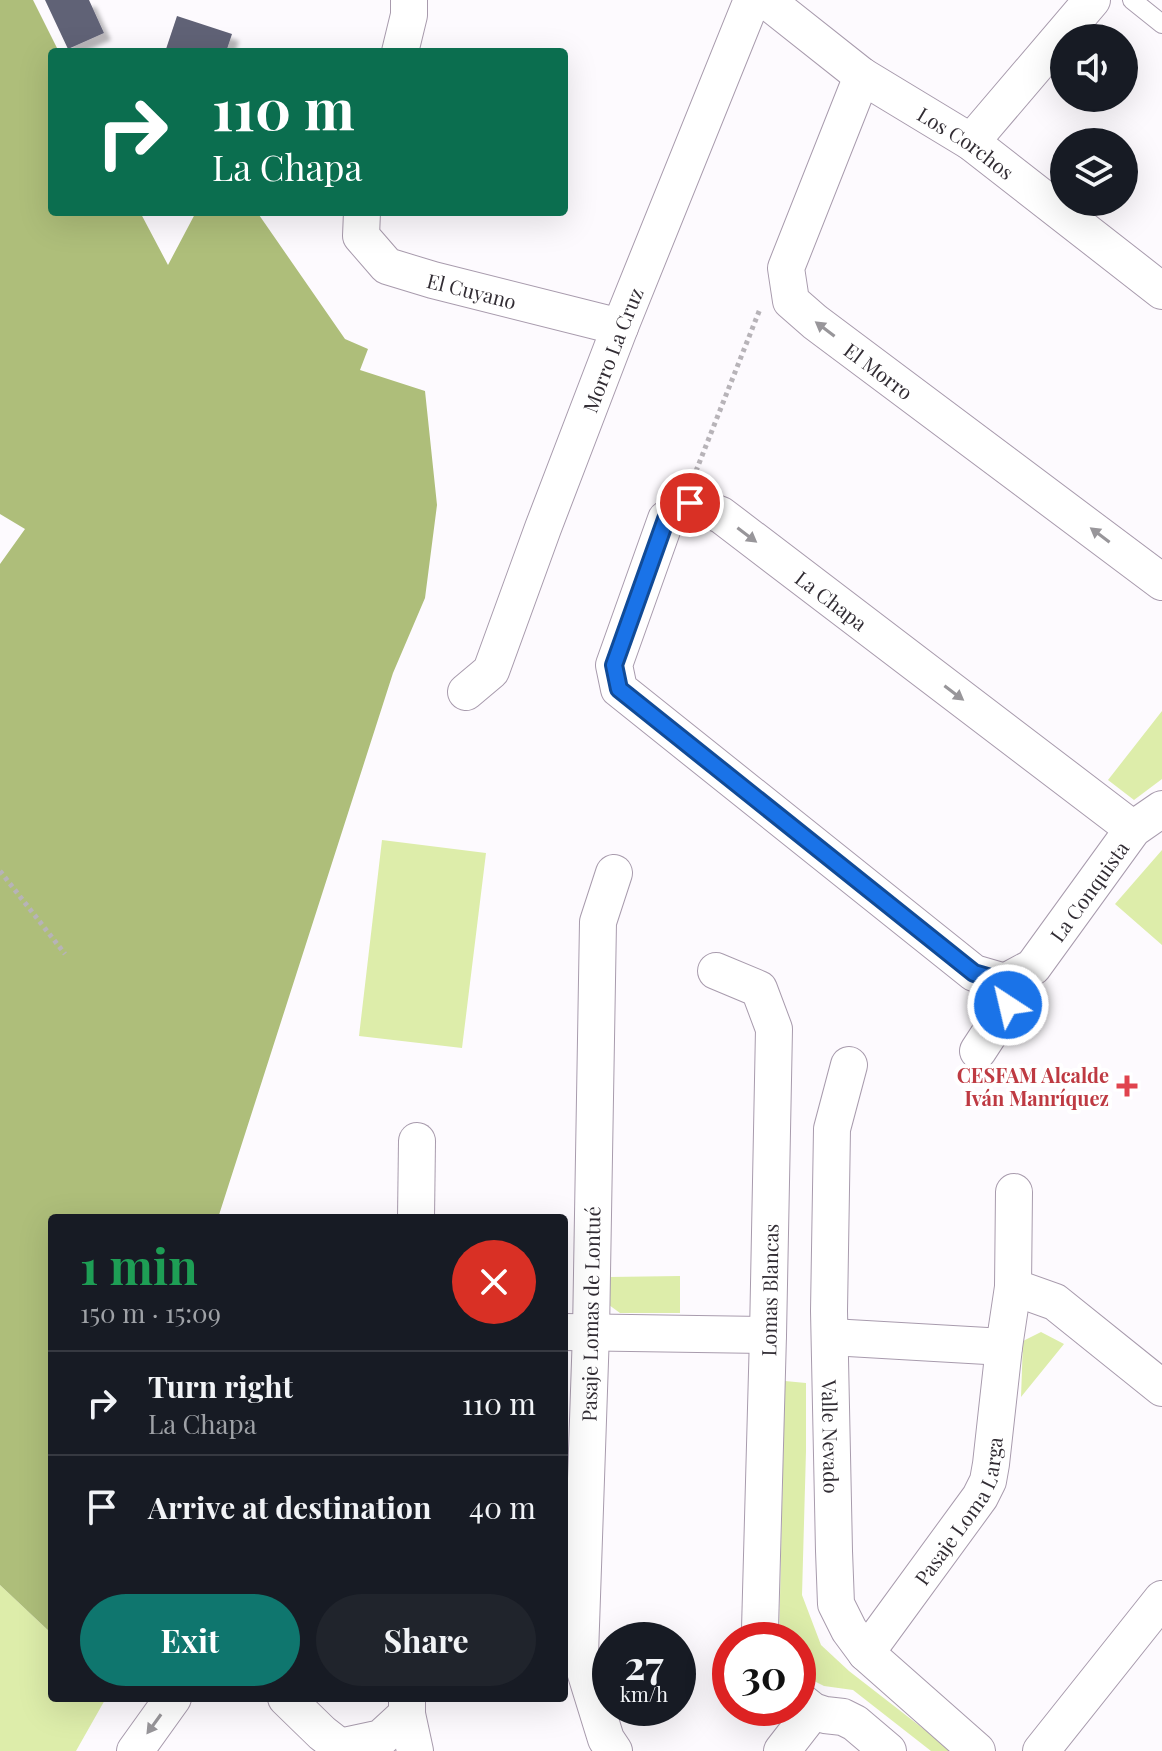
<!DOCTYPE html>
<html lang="en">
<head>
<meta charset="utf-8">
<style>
	body { margin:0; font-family:"Playfair Display",serif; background:#20242c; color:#f1f3f6; height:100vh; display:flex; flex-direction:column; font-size:30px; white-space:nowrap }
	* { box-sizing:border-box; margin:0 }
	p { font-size:26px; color:#9ea1a6 }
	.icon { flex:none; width:44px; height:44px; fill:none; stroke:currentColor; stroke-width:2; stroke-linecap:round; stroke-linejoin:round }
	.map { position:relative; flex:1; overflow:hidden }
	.side { position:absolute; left:48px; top:1214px; width:520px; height:488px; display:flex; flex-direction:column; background:#171b24; border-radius:8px; box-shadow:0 8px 32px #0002 }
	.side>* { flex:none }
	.top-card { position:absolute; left:48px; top:48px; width:520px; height:168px; border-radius:8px; box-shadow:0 8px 32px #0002; background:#0b6e4f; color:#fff; overflow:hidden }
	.buttons { position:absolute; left:1050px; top:24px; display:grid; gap:16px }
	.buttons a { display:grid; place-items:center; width:88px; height:88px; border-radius:50%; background:#171b24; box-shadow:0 8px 32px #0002; font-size:40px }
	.speed { position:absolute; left:592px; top:1622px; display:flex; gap:16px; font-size:40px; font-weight:700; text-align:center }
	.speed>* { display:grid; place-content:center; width:104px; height:104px; border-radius:50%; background:#171b24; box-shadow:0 8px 32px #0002; line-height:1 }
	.speed small { font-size:20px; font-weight:400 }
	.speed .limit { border:12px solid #d22; background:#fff; color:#111 }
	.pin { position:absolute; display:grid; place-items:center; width:68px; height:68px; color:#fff; margin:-34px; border:4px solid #fff; border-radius:50%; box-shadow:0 2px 8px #0007 }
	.me { position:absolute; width:88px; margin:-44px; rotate:325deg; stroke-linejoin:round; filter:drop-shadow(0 0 6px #0008) }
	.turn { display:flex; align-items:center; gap:28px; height:168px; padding:0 32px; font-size:36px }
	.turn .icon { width:104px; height:104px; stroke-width:2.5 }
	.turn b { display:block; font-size:56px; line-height:68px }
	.round { display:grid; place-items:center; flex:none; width:84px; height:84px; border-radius:42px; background:#20242c }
	.overview { display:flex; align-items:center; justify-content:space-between; height:136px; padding:0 32px }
	h1 { font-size:48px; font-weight:700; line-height:60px; color:#1e9e55 }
	.action { display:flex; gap:16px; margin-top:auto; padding:16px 32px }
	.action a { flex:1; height:92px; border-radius:48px; background:#0f766e; color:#fff; font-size:32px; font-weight:700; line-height:92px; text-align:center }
	.action a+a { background:#20242c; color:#f1f3f6 }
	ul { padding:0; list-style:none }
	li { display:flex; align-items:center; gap:24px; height:104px; padding:0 32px; border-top:2px solid #363941 }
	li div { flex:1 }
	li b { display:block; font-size:30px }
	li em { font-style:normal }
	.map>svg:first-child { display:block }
	.green { fill:#ddedaa }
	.forest { fill:#aebe7a }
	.building { fill:#616276; filter:url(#shadow) }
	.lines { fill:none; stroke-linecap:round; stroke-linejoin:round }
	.service-casing { stroke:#a89bad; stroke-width:20 }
	.minor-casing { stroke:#a89bad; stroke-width:38 }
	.path { stroke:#b7b3b8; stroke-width:5; stroke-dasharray:4 4; stroke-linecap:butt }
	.service { stroke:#fff; stroke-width:18 }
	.minor { stroke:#fff; stroke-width:36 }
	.oneway { fill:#98969a }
	.route-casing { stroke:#114b97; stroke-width:20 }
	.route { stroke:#1a73e8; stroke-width:14 }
	.health-dot { fill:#e0444e; stroke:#fff; stroke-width:3 }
	.labels { text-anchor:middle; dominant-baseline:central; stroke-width:8; stroke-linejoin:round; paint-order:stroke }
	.street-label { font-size:20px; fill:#322d34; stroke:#fff }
	.health-label { font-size:20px; font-weight:bold; fill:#be3a42; stroke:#fff; text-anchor:end }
</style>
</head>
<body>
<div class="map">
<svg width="1162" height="1751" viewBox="0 0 1162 1751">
	<defs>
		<filter id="shadow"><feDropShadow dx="7" dy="7" stdDeviation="2" flood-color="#0004"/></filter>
	</defs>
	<rect width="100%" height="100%" fill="#fdfafe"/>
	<!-- green -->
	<path class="green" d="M1162 711V779L1134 800 1108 780Z
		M382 840 486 853 462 1048 359 1036Z
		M1162 850V945L1115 904Z
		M680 1276V1313H620L609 1305V1277Z
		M1041 1332 1064 1344 1021 1397 1023 1341Z
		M785 1381 806 1383V1451L802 1595 821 1645 849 1671 952 1751H931L853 1690 824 1686 804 1676 798 1669V1640H779Z
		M0 1585 52 1634V1698H106L76 1751H0Z"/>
	<!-- forest -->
	<path class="forest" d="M0 0H33L59 52H52V212H140L168 265 196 212H257L345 339 368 349 360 370 425 391 437 505 425 598 393 673 218 1218H52V1634L0 1585V564L25 529 0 514Z"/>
	<!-- building -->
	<path class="building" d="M45 0H89L104 33 68 49Z
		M177 16 232 34 226 52H165Z"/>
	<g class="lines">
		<!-- service casing -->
		<g class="service-casing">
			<path id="service" d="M1132 0 1162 24"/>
		</g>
		<!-- minor casing -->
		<g class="minor-casing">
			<g id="minor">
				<path id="s1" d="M766 0 862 76 971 142 1162 291"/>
				<path d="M400 52 409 15V0"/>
				<path id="s2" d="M862 76 786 268 791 301 815 322 1162 582"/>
				<path d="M971 142 1092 0"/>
				<path id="s3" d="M362 212 361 236 387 266 433 280 620 327"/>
				<path id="s4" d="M466 692 491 671 543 528 620 327 752 0"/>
				<path d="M614 873 598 922 591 1332 580 1655 606 1739 614 1751"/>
				<path d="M716 971 759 989 774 1029 768 1335 760 1629 763 1640"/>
				<path id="s5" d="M1005 982 974 973 619 689 614 665 666 519 690 503 721 515 1133 829"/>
				<path id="s6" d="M1005 982 1033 967 1133 829 1162 809"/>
				<path d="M978 1051 1008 1005 1005 982"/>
				<path id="s7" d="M849 1065 832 1129 829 1311 834 1551 836 1604 849 1630 866 1653 977 1751"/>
				<path d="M416 1218 417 1141"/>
				<path d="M1013 1287 1055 1302 1162 1388"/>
				<path d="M564 1332 768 1335"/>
				<path d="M831 1337 1004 1347"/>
				<path id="s8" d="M866 1653 980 1497 988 1481 991 1464 1004 1347 1013 1287 1014 1192"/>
				<path d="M286 1698 322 1733 345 1751"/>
				<path d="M407 1698V1714L415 1751"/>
				<path d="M798 1699 813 1711 825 1715 843 1717 855 1723 888 1751"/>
				<path d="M339 1747 381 1738 407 1714"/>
				<path d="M135 1751 173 1698"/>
				<path d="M782 1751 813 1711"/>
				<path d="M1041 1751 1162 1599"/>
			</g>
		</g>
		<!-- path -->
		<path class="path" d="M696 471 760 309
			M0 871 65 954"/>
		<!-- service -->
		<use href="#service" class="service"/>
		<!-- minor -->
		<use href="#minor" class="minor"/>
	</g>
	<!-- one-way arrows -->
	<defs><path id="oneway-solid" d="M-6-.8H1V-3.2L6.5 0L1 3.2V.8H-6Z" transform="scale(2)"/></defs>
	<g class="oneway">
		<use href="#oneway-solid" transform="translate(825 329) rotate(-143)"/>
		<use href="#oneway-solid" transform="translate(747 535) rotate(37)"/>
		<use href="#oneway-solid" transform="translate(1100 535) rotate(-143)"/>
		<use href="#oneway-solid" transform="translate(954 693) rotate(37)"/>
		<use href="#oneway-solid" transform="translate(154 1724) rotate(126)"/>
	</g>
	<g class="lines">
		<!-- route casing -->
		<g class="route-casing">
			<path id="route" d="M690 503 666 519 614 665 619 689 974 973 1005 982 1008 1005"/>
		</g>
		<!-- route -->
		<use href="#route" class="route"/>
	</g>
	<!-- markers -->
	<path class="health-dot" d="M1123 1074h8v8h8v8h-8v8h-8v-8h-8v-8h8z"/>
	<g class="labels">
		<!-- street labels -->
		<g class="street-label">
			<text stroke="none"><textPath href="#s1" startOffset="246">Los Corchos</textPath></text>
			<text stroke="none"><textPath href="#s3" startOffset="152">El Cuyano</textPath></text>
			<text stroke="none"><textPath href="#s4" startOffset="376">Morro La Cruz</textPath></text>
			<text stroke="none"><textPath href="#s2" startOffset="352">El Morro</textPath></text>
			<text stroke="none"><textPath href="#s5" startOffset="868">La Chapa</textPath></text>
			<text stroke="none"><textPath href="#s6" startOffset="126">La Conquista</textPath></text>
			<text transform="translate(769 1290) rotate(-89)">Lomas Blancas</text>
			<text transform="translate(590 1314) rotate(-89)">Pasaje Lomas de Lontué</text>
			<text stroke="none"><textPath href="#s7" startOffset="374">Valle Nevado</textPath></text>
			<text stroke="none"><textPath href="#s8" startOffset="172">Pasaje Loma Larga</textPath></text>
		</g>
		<!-- health labels -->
		<g class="health-label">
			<text x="1109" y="1074">CESFAM Alcalde<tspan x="1109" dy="23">Iván Manríquez</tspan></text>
		</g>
	</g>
</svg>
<div class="buttons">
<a><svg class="icon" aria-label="sound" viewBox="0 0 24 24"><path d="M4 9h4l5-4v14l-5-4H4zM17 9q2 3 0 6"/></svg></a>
<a><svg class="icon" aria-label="layers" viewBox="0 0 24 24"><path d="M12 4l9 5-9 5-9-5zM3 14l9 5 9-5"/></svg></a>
</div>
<div class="speed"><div>27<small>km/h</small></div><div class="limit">30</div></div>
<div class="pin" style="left:690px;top:503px;background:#d93025"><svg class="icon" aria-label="arrive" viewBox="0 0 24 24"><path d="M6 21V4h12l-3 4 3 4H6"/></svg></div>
<svg class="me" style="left:1008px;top:1005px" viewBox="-20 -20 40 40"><circle r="17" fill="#1a73e8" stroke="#fff" stroke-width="3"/><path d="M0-11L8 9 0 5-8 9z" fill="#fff"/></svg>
<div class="top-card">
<div class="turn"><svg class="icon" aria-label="right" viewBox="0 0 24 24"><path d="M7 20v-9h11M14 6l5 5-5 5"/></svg><div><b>110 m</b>La Chapa</div></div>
</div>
<section class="side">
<div class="overview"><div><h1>1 min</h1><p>150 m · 15:09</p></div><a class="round" style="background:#d93025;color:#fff"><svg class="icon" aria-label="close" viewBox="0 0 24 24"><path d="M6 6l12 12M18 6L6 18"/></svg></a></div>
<ul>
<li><svg class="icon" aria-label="right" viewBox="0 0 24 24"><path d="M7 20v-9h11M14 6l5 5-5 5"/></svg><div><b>Turn right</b><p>La Chapa</p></div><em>110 m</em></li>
<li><svg class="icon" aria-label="arrive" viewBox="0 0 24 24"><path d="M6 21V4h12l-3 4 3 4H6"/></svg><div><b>Arrive at destination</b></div><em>40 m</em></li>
</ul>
<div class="action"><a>Exit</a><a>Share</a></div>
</section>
</div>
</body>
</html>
